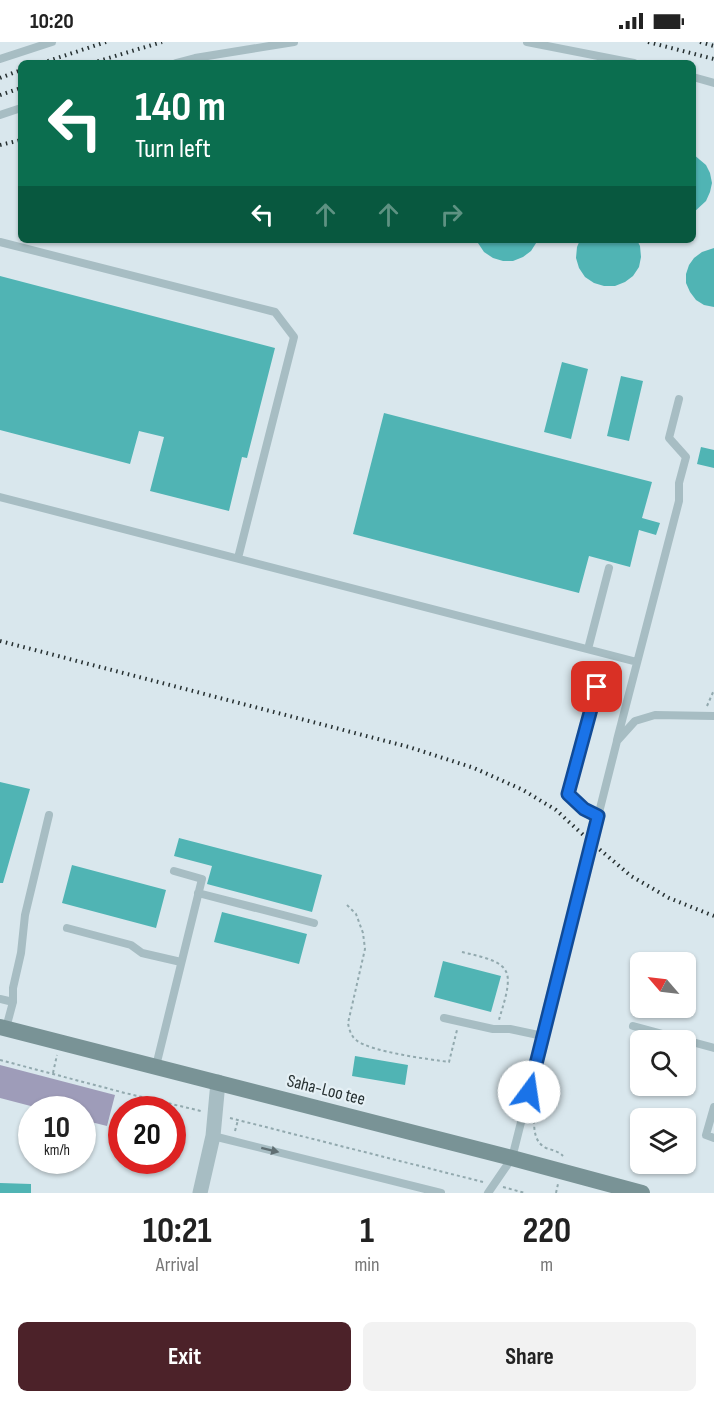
<!DOCTYPE html>
<html lang="en">
<head>
<meta charset="utf-8">
<style>
	body { margin:0; font-family:"Sofia Sans Condensed",sans-serif; background:#f2f2f2; color:#222; height:100vh; display:flex; flex-direction:column; font-size:22px; white-space:nowrap }
	* { box-sizing:border-box; margin:0 }
	p { font-size:20px; color:#767676 }
	.icon { flex:none; width:33px; height:33px; fill:none; stroke:currentColor; stroke-width:2; stroke-linecap:round; stroke-linejoin:round }
	.map { position:relative; height:1151px; overflow:hidden }
	.details { display:flex; flex-direction:column; background:#fff; flex:1 }
	.details>* { flex:none }
	.guide { position:absolute; left:18px; top:18px; width:678px; height:183px; border-radius:9px; box-shadow:0 2px 4px #0004; background:#0b6e4f; color:#fff; overflow:hidden }
	.needle { width:39px; rotate:298deg }
	.fabs { position:absolute; left:630px; top:910px; display:grid; gap:12px }
	.fabs a { display:grid; place-items:center; width:66px; height:66px; border-radius:9px; background:#fff; box-shadow:0 2px 4px #0004; font-size:30px }
	.speed { position:absolute; left:18px; top:1054px; display:flex; gap:12px; font-size:30px; font-weight:700; text-align:center }
	.speed>* { display:grid; place-content:center; width:78px; height:78px; border-radius:50%; background:#fff; box-shadow:0 2px 4px #0004; line-height:1 }
	.speed small { font-size:15px; font-weight:400 }
	.speed .limit { border:9px solid #d22; background:#fff; color:#111 }
	.pin { position:absolute; display:grid; place-items:center; width:51px; height:51px; color:#fff; margin:-26px; border-radius:12px; box-shadow:0 3px 9px #0006 }
	.me { position:absolute; width:66px; margin:-33px; rotate:14deg; stroke-linejoin:round; filter:drop-shadow(0 0 4px #0008) }
	.turn { display:flex; align-items:center; gap:21px; height:126px; padding:0 18px; font-size:27px }
	.turn .icon { width:78px; height:78px; stroke-width:2.5 }
	.turn b { display:block; font-size:42px; line-height:51px }
	.lanes { display:flex; align-items:center; height:57px; padding:0 18px; background:#0003; justify-content:center; gap:30px; direction:ltr }
	.lanes .off { opacity:.35 }
	.eta { display:flex; justify-content:space-evenly; align-items:center; height:102px; text-align:center }
	.eta b { font-size:36px; font-weight:700; line-height:42px }
	.cta { display:flex; gap:12px; margin-top:auto; padding:12px 18px }
	.cta a { flex:1; height:69px; border-radius:9px; background:#4c2229; color:#fff; font-size:24px; font-weight:700; line-height:69px; text-align:center }
	.cta a+a { background:#f2f2f2; color:#222 }
	.status { display:flex; justify-content:space-between; align-items:center; height:42px; padding:0 30px; background:#fff; direction:ltr }
	.status svg { height:16px; fill:currentColor }
	.map>svg:first-child { display:block }
	.green { fill:#9e9cb9 }
	.building { fill:#50b4b4 }
	.lines { fill:none; stroke-linecap:round; stroke-linejoin:round }
	.path { stroke:#92a9ae; stroke-width:2; stroke-dasharray:3 3; stroke-linecap:butt }
	.service { stroke:#a7bdc3; stroke-width:8 }
	.minor { stroke:#a7bdc3; stroke-width:15 }
	.secondary { stroke:#799396; stroke-width:16 }
	.rail { stroke:#263031; stroke-width:4; stroke-dasharray:1.5 4.5; stroke-linecap:butt }
	.oneway { fill:#606f73 }
	.route-casing { stroke:#114b97; stroke-width:15 }
	.route { stroke:#1a73e8; stroke-width:10 }
	.labels { text-anchor:middle; dominant-baseline:central; stroke-width:4.5; stroke-linejoin:round; paint-order:stroke }
	.street-label { font-size:18px; fill:#263031; stroke:#e5f0f5 }
</style>
</head>
<body>
<div class="status"><b>10:20</b><svg viewBox="0 0 49 12"><path d="M0 12V9h3v3zM5 12V6h3v6zM10 12V3h3v9zM15 12V0h3v12zM26 1h20v11H26zM47 4h2v5h-2z"/></svg></div>
<div class="map">
<svg width="714" height="1151" viewBox="0 0 714 1151">
	<rect width="100%" height="100%" fill="#d9e7ed"/>
	<!-- green -->
	<path class="green" d="M0 1023 115 1053 107 1084 83 1078 82 1068H46L0 1056Z"/>
	<!-- building -->
	<path class="building" d="M693 112 706 123 710 131 712 141 710 150 706 159 693 171Z
		M476 198H538L531 209 523 215 513 219H503L493 216 484 210Z
		M580 198H637L640 204 641 215 639 225 633 234 625 240 615 244H604L594 241 585 235 579 226 576 216 577 205Z
		M714 206V265L704 263 696 258 690 250 686 241V232L689 223 694 216 702 210Z
		M0 234 275 306 247 416 242 415 229 469 150 449 164 395 139 389 130 422 0 388Z
		M562 320 588 327 571 397 544 390Z
		M621 334 643 339 629 399 607 394Z
		M384 371 652 440 642 476 660 481 656 493 639 488 630 525 589 514 579 551 353 492Z
		M701 405 714 408V426L697 422Z
		M0 740 30 747 3 841H0Z
		M179 796 322 833 312 870 207 842 212 824 174 814Z
		M72 823 166 848 156 886 62 861Z
		M222 870 307 892 299 922 214 900Z
		M443 919 501 934 491 970 434 955Z
		M355 1014 408 1023 405 1043 352 1034Z
		M0 1141 31 1142V1151H0Z"/>
	<g class="lines">
		<!-- path -->
		<path class="path" d="M707 664 714 648
			M347 863 356 872 363 891 365 907 348 981C349 987 351 994 356 998 371 1010 428 1017 449 1020L457 988
			M462 910C473 913 499 917 505 928 513 938 502 966 499 978
			M0 1018 125 1051 201 1069
			M53 1031 57 1013
			M532 1074 534 1075C534 1087 534 1100 546 1106 552 1108 558 1109 563 1114
			M230 1076 483 1140
			M235 1089 238 1078
			M503 1145 525 1151
			M556 1151 558 1142"/>
		<!-- service -->
		<path class="service" d="M527 0 634 21
			M0 17 52 0
			M176 21 195 16 294 0
			M693 35 714 41
			M0 73 21 66
			M0 200 275 270 294 295 238 516
			M0 455 637 620
			M588 607 609 526
			M597 645 568 752 584 767 598 774
			M617 698 679 459V441L686 415 669 396 679 357
			M198 851 314 881
			M67 886 131 903 142 911 181 920
			M0 957 13 960 6 986
			M13 960V946L21 911 25 873 49 773
			M444 976 493 987H510L543 994
			M633 984 714 1006
			M156 1024 202 837 174 829
			M714 1065 706 1093 714 1096
			M213 1094 441 1151
			M488 1151 512 1116 617 699 635 679 655 673 714 674"/>
		<!-- minor -->
		<path class="minor" d="M200 1151 213 1094 218 1040"/>
		<!-- secondary -->
		<path class="secondary" d="M0 985 512 1116 642 1151"/>
		<!-- rail -->
		<path class="rail" d="M648 0 714 17
			M700 0 714 4
			M42 21 106 0
			M92 21 162 0
			M0 36 21 28
			M0 53 21 46
			M0 103 21 98
			M0 599 409 705 474 726 523 748 556 768 592 801 631 834 669 856 714 874"/>
	</g>
	<!-- one-way arrows -->
	<defs><path id="oneway-solid" d="M-6-.8H1V-3.2L6.5 0L1 3.2V.8H-6Z" transform="scale(1.5)"/></defs>
	<use class="oneway" href="#oneway-solid" transform="translate(270 1108) rotate(14)"/>
	<g class="lines">
		<!-- route casing -->
		<g class="route-casing">
			<path id="route" d="M529 1050 598 774 584 767 568 752 597 645"/>
		</g>
		<!-- route -->
		<use href="#route" class="route"/>
	</g>
	<g class="labels">
		<!-- street labels -->
		<g class="street-label">
			<text transform="translate(326 1048) rotate(14)">Saha-Loo tee</text>
		</g>
	</g>
</svg>
<div class="fabs">
<a><svg class="needle" viewBox="-14 -14 28 28"><path d="M0-13l5 13h-10z" fill="#e53935"/><path d="M0 13l5-13h-10z" fill="#767676"/></svg></a>
<a><svg class="icon" aria-label="search" viewBox="0 0 24 24"><circle cx="10" cy="10" r="6"/><path d="M15 15l6 6"/></svg></a>
<a><svg class="icon" aria-label="layers" viewBox="0 0 24 24"><path d="M12 4l9 5-9 5-9-5zM3 14l9 5 9-5"/></svg></a>
</div>
<div class="speed"><div>10<small>km/h</small></div><div class="limit">20</div></div>
<div class="pin" style="left:597px;top:645px;background:#d93025"><svg class="icon" aria-label="arrive" viewBox="0 0 24 24"><path d="M6 21V4h12l-3 4 3 4H6"/></svg></div>
<svg class="me" style="left:529px;top:1050px" viewBox="-20 -20 40 40"><circle r="19" fill="#fff"/><path d="M0-13L10 11 0 6-10 11z" fill="#1a73e8"/></svg>
<div class="guide">
<div class="turn"><svg class="icon" aria-label="left" viewBox="0 0 24 24"><path d="M17 20v-9H6M10 6l-5 5 5 5"/></svg><div><b>140 m</b>Turn left</div></div>
<div class="lanes"><svg class="icon" aria-label="left" viewBox="0 0 24 24"><path d="M17 20v-9H6M10 6l-5 5 5 5"/></svg><svg class="icon off" aria-label="ahead" viewBox="0 0 24 24"><path d="M12 20V5M6 11l6-6 6 6"/></svg><svg class="icon off" aria-label="ahead" viewBox="0 0 24 24"><path d="M12 20V5M6 11l6-6 6 6"/></svg><svg class="icon off" aria-label="right" viewBox="0 0 24 24"><path d="M7 20v-9h11M14 6l5 5-5 5"/></svg></div>
</div>
</div>
<section class="details">
<div class="eta">
<div><b>10:21</b><p>Arrival</p></div>
<div><b>1</b><p>min</p></div>
<div><b>220</b><p>m</p></div>
</div>
<div class="cta"><a>Exit</a><a>Share</a></div>
</section>
</body>
</html>
